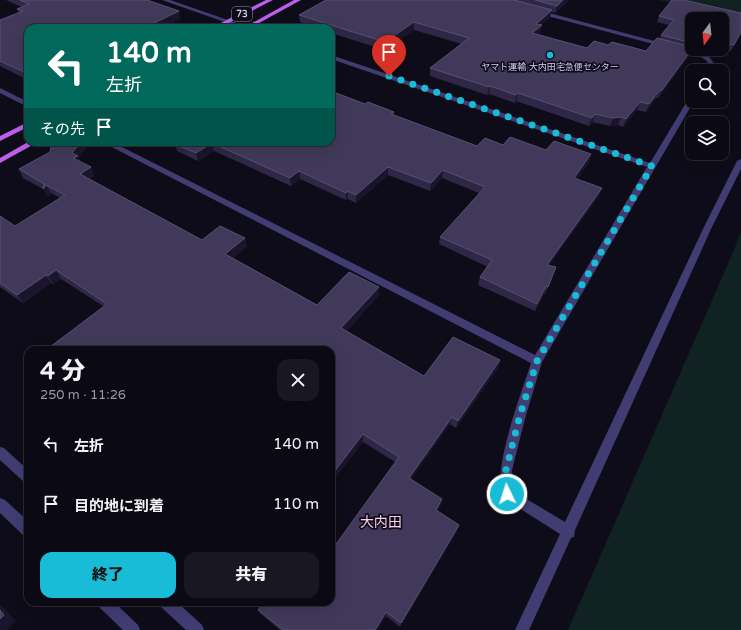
<!DOCTYPE html>
<html lang="ja">
<head>
<meta charset="utf-8">
<style>
	body { margin:0; font-family:"Varela Round","Noto Sans JP",sans-serif; background:#191721; color:#f1f3f6; height:100vh; display:flex; flex-direction:column; font-size:15px; white-space:nowrap }
	* { box-sizing:border-box; margin:0 }
	p { font-size:13px; color:#9a9aa0 }
	.icon { flex:none; width:22px; height:22px; fill:none; stroke:currentColor; stroke-width:2; stroke-linecap:round; stroke-linejoin:round }
	.map { position:relative; flex:1; overflow:hidden }
	.details { position:absolute; left:24px; top:346px; width:311px; height:260px; display:flex; flex-direction:column; background:#0b0913; border-radius:12px; box-shadow:0 4px 16px #0002,0 0 0 1px #2b2a33 }
	.details>* { flex:none }
	.banner { position:absolute; left:24px; top:24px; width:311px; height:122px; border-radius:12px; box-shadow:0 4px 16px #0002,0 0 0 1px #2b2a33; background:#00695c; color:#fff; overflow:hidden }
	.needle { width:26px; rotate:195deg }
	.fabs { position:absolute; left:685px; top:12px; display:grid; gap:8px }
	.fabs a { display:grid; place-items:center; width:44px; height:44px; border-radius:8px; background:#0b0913; box-shadow:0 4px 16px #0002,0 0 0 1px #2b2a33; font-size:20px }
	.pin { position:absolute; display:grid; place-items:center; width:34px; height:34px; color:#fff; margin:-41px -17px; border-radius:50% 50% 50% 0; rotate:-45deg; box-shadow:0 0 4px #0007 }
	.pin .icon { rotate:45deg }
	.me { position:absolute; width:44px; margin:-22px; rotate:356deg; stroke-linejoin:round; filter:drop-shadow(0 0 3px #0008) }
	.turn { display:flex; align-items:center; gap:14px; height:84px; padding:0 16px; font-size:18px }
	.turn .icon { width:52px; height:52px; stroke-width:2.5 }
	.turn b { display:block; font-size:28px; line-height:34px }
	.then { display:flex; align-items:center; height:38px; padding:0 16px; background:#0003; gap:8px; font-size:15px }
	.round { display:grid; place-items:center; flex:none; width:42px; height:42px; border-radius:12px; background:#191721 }
	.headline { display:flex; align-items:center; justify-content:space-between; height:68px; padding:0 16px }
	h1 { font-size:24px; font-weight:800; line-height:30px }
	.primary-button { display:flex; gap:8px; margin-top:auto; padding:8px 16px }
	.primary-button a { flex:1; height:46px; border-radius:12px; background:#19bcd7; color:#111; font-size:16px; font-weight:800; line-height:46px; text-align:center }
	.primary-button a+a { background:#191721; color:#f1f3f6 }
	ul { padding:0; list-style:none }
	li { display:flex; align-items:center; gap:12px; height:60px; padding:0 16px }
	li div { flex:1 }
	li b { display:block; font-size:15px }
	li em { font-style:normal }
	.map>svg:first-child { display:block }
	.green { fill:#102222 }
	.lines { fill:none; stroke-linecap:round; stroke-linejoin:round }
	.minor { fill:#413d73; fill-rule:evenodd }
	.major { fill:#bd5fec; fill-rule:evenodd }
	.wall { fill:#2e2746 }
	.shaded-wall { fill:#1a152c }
	.building { fill:#403959; stroke:#575072 }
	.route { stroke:#19bcd7; stroke-width:7; stroke-dasharray:0 12.6 }
	.poi-dot { fill:#19bcd7; stroke:#0f0c19; stroke-width:1.5 }
	.labels { text-anchor:middle; dominant-baseline:central; stroke-width:3.5; stroke-linejoin:round; paint-order:stroke }
	.shield { fill:#0f0c19; stroke:#9892b6; stroke-width:1 }
	.shield-label { font-size:9px; font-weight:bold; fill:#d2cbf9 }
	.far-poi-label { font-size:9px; fill:#d2cbf9; stroke:#0f0c19 }
	.near-quarter-label { font-size:14px; fill:#f9cde7; stroke:#0f0c19 }
</style>
</head>
<body>
<div class="map">
<svg width="741" height="630" viewBox="0 0 741 630">
	<rect width="100%" height="100%" fill="#0f0c19"/>
	<!-- green -->
	<path class="green" d="M659 0H741V20L668 2Z
		M741 232V630H568L734 250Z"/>
	<g class="lines">
		<!-- minor -->
		<path class="minor" d="M162 0H170L251 28H242Z
			M538 10 703 54 710 58 715 65 711 71H705L709 65 706 60 699 56 536 13V11Z
			M331 55 650 163 689 98 692 96V101H694L542 362 526 415 512 470 513 491 565 522 703 229 737 161 741 159V169L711 229 575 530 574 537 571 538 529 630H515L560 534 503 498C491 471 522 392 531 363L102 142H112L535 355 647 167 331 59Z
			M0 88 28 102V107L0 93Z
			M0 447 4 448 28 470V484L24 482 0 460Z
			M0 498 5 500 28 521V537L23 535 0 513Z
			M97 602H114L138 625 140 630H123L99 607Z
			M159 602H177L202 625 204 630H186L161 607Z"/>
		<!-- major -->
		<path class="major" d="M266 0H273L219 28H211Z
			M294 0H301L250 28H243Z
			M28 122V127L0 141V136Z
			M28 142H38L0 163V158Z"/>
	</g>
	<!-- wall -->
	<path class="wall" d="M6 0H151L149 1 179 11 180 19 161 28H28V80L0 66V20L19 13 17 9 22 7Z
		M326 0H569L555 13 551 12 550 17 541 25 540 33 538 35 587 48 594 41 608 45 612 42 646 51 657 38 659 39 661 35 669 25 657 22 659 16 672 0H684L741 13V32L731 51 722 49V19H692V49H694L693 50H692L690 55 658 98H656L646 112 637 110 623 127 618 125 610 126 593 122 589 126 516 101 515 103 489 94 487 95 430 76V68L462 44 414 30 385 50 331 33V28H317L300 22 299 15Z
		M365 104 394 112V115L477 146 503 145 546 150 591 154 589 162 577 179 602 188 599 196 549 265 553 275 545 294H544L535 311 478 285 480 277 488 267 439 244 440 237 479 193 442 178 430 191 388 175 356 203 348 199 346 200 300 179 291 186 214 151 198 161 177 151 175 144Z
		M79 158 81 162 91 167 94 176 89 179 202 240 245 238 247 246 233 258 317 305 379 295 346 331 424 376 500 360 498 368 456 428 450 424 411 479 441 505 437 511 459 525 457 531 400 627 386 616 377 630H280L261 614 258 610 331 602 395 462 363 442 331 483V350L103 306 61 279 53 284 51 283 23 303 0 287V216L15 226 60 198 51 193 48 197 43 189 23 178 19 169Z"/>
	<!-- shaded-wall -->
	<path class="shaded-wall" d="M563 0H569L555 13 557 6Z
		M552 10 550 17 535 31 542 25 540 33 531 41 532 33 536 24Z
		M179 11 180 19 161 28H144Z
		M414 22V30L385 50V42Z
		M692 49 690 55 658 98 662 90Z
		M28 71V80L24 72Z
		M490 86 489 94 487 95 489 87Z
		M660 90 656 98 646 112 649 104Z
		M518 93 516 101 515 103 516 95Z
		M640 102 637 110 623 127 626 119Z
		M595 114 593 122 589 126 592 118Z
		M621 117 618 125 610 126 613 118Z
		M81 142H91L79 158 81 164 73 158 72 153Z
		M212 143 214 151 198 161 196 153Z
		M591 154 589 162 572 186 574 178Z
		M91 167 94 176 84 183 80 174Z
		M388 167V175L356 203V195Z
		M443 170 442 178 430 191 431 183Z
		M299 171 300 179 291 186 290 178Z
		M46 185 51 193 48 197 43 189Z
		M602 188 599 196 544 272 547 265Z
		M347 191 348 199 346 200V193Z
		M245 238 247 246 228 263 225 254Z
		M56 270 61 279 53 284 48 276Z
		M46 275 51 283 23 303 17 295Z
		M546 286 544 294 535 311 537 304Z
		M379 287V295L342 337 341 328Z
		M500 360 498 368 456 428 458 421Z
		M452 417 450 424 408 484 409 478Z
		M363 434V442L331 483V476Z
		M442 499 441 505 434 516 436 510Z
		M459 525 457 531 400 627 401 623Z
		M0 604 16 621 7 630H0Z
		M386 612V616L377 630H375Z"/>
	<!-- building -->
	<path class="building" d="M20 0H147L179 11 144 28H28V71L24 72 0 61V20L23 11 17 9 29 4Z
		M326 0H514L552 10 536 24 542 25 532 33 587 48 594 41 608 45 612 42 646 51 657 38 692 47V49L662 90H660L649 104 640 102 626 119 621 117 613 118 595 114 592 118 518 93 516 95 490 86 489 87 430 68 469 38 414 22 385 42 299 15Z
		M535 0H563L557 6Z
		M672 0H684L741 13V32L734 45 722 42V19H692V43L661 35 674 20 659 16Z
		M331 91 365 104 368 102 394 112 391 114 477 146 485 138 503 145 510 137 546 150 554 141 591 154 574 178 602 188 547 265 556 267 548 287 546 286 537 304 480 277 492 260 440 237 485 187 443 170 431 183 388 167 356 195 347 191 346 193 299 171 290 178 212 143 196 153 175 144 178 142H331Z
		M52 142H81L72 153 78 156 73 158 91 167 80 174 202 240 220 226 245 238 225 254 317 305 349 272 379 287 341 328 424 376 453 337 500 360 458 421 452 417 409 478 442 499 436 510 459 525 401 623 386 612 375 630H283L258 610 264 602H331V551L399 457 363 434 331 476V350H46L107 304 56 270 48 276 46 275 17 295 0 283V216L15 226 65 195 46 185 43 189 44 184 19 169 50 152Z
		M28 363V370L24 367Z
		M0 610 4 615 0 619Z"/>
	<g class="lines">
		<!-- route -->
		<path class="route" d="M389 76 652 166 537 361 520 415 506 470 507 494"/>
	</g>
	<!-- markers -->
	<circle class="poi-dot" cx="550" cy="55" r="4"/>
	<g class="labels">
		<!-- shield labels -->
		<rect class="shield" x="232" y="7" width="20" height="14" rx="3"/>
		<g class="shield-label">
			<text x="242" y="14">73</text>
		</g>
		<!-- far-poi labels -->
		<g class="far-poi-label">
			<text x="550" y="67">ヤマト運輸 大内田宅急便センター</text>
		</g>
		<!-- near-quarter labels -->
		<g class="near-quarter-label">
			<text x="381" y="522">大内田</text>
		</g>
	</g>
</svg>
<div class="fabs">
<a><svg class="needle" viewBox="-14 -14 28 28"><path d="M0-13l5 13h-10z" fill="#e53935"/><path d="M0 13l5-13h-10z" fill="#9a9aa0"/></svg></a>
<a><svg class="icon" aria-label="search" viewBox="0 0 24 24"><circle cx="10" cy="10" r="6"/><path d="M15 15l6 6"/></svg></a>
<a><svg class="icon" aria-label="layers" viewBox="0 0 24 24"><path d="M12 4l9 5-9 5-9-5zM3 14l9 5 9-5"/></svg></a>
</div>
<div class="pin" style="left:389px;top:76px;background:#d93025"><svg class="icon" aria-label="arrive" viewBox="0 0 24 24"><path d="M6 21V4h12l-3 4 3 4H6"/></svg></div>
<svg class="me" style="left:507px;top:494px" viewBox="-20 -20 40 40"><circle r="17" fill="#19bcd7" stroke="#fff" stroke-width="3"/><path d="M0-11L8 9 0 5-8 9z" fill="#fff"/></svg>
<div class="banner">
<div class="turn"><svg class="icon" aria-label="left" viewBox="0 0 24 24"><path d="M17 20v-9H6M10 6l-5 5 5 5"/></svg><div><b>140 m</b>左折</div></div>
<div class="then">その先<svg class="icon" aria-label="arrive" viewBox="0 0 24 24"><path d="M6 21V4h12l-3 4 3 4H6"/></svg></div>
</div>
<section class="details">
<div class="headline"><div><h1>4 分</h1><p>250 m · 11:26</p></div><a class="round"><svg class="icon" aria-label="close" viewBox="0 0 24 24"><path d="M6 6l12 12M18 6L6 18"/></svg></a></div>
<ul>
<li><svg class="icon" aria-label="left" viewBox="0 0 24 24"><path d="M17 20v-9H6M10 6l-5 5 5 5"/></svg><div><b>左折</b></div><em>140 m</em></li>
<li><svg class="icon" aria-label="arrive" viewBox="0 0 24 24"><path d="M6 21V4h12l-3 4 3 4H6"/></svg><div><b>目的地に到着</b></div><em>110 m</em></li>
</ul>
<div class="primary-button"><a>終了</a><a>共有</a></div>
</section>
</div>
</body>
</html>
